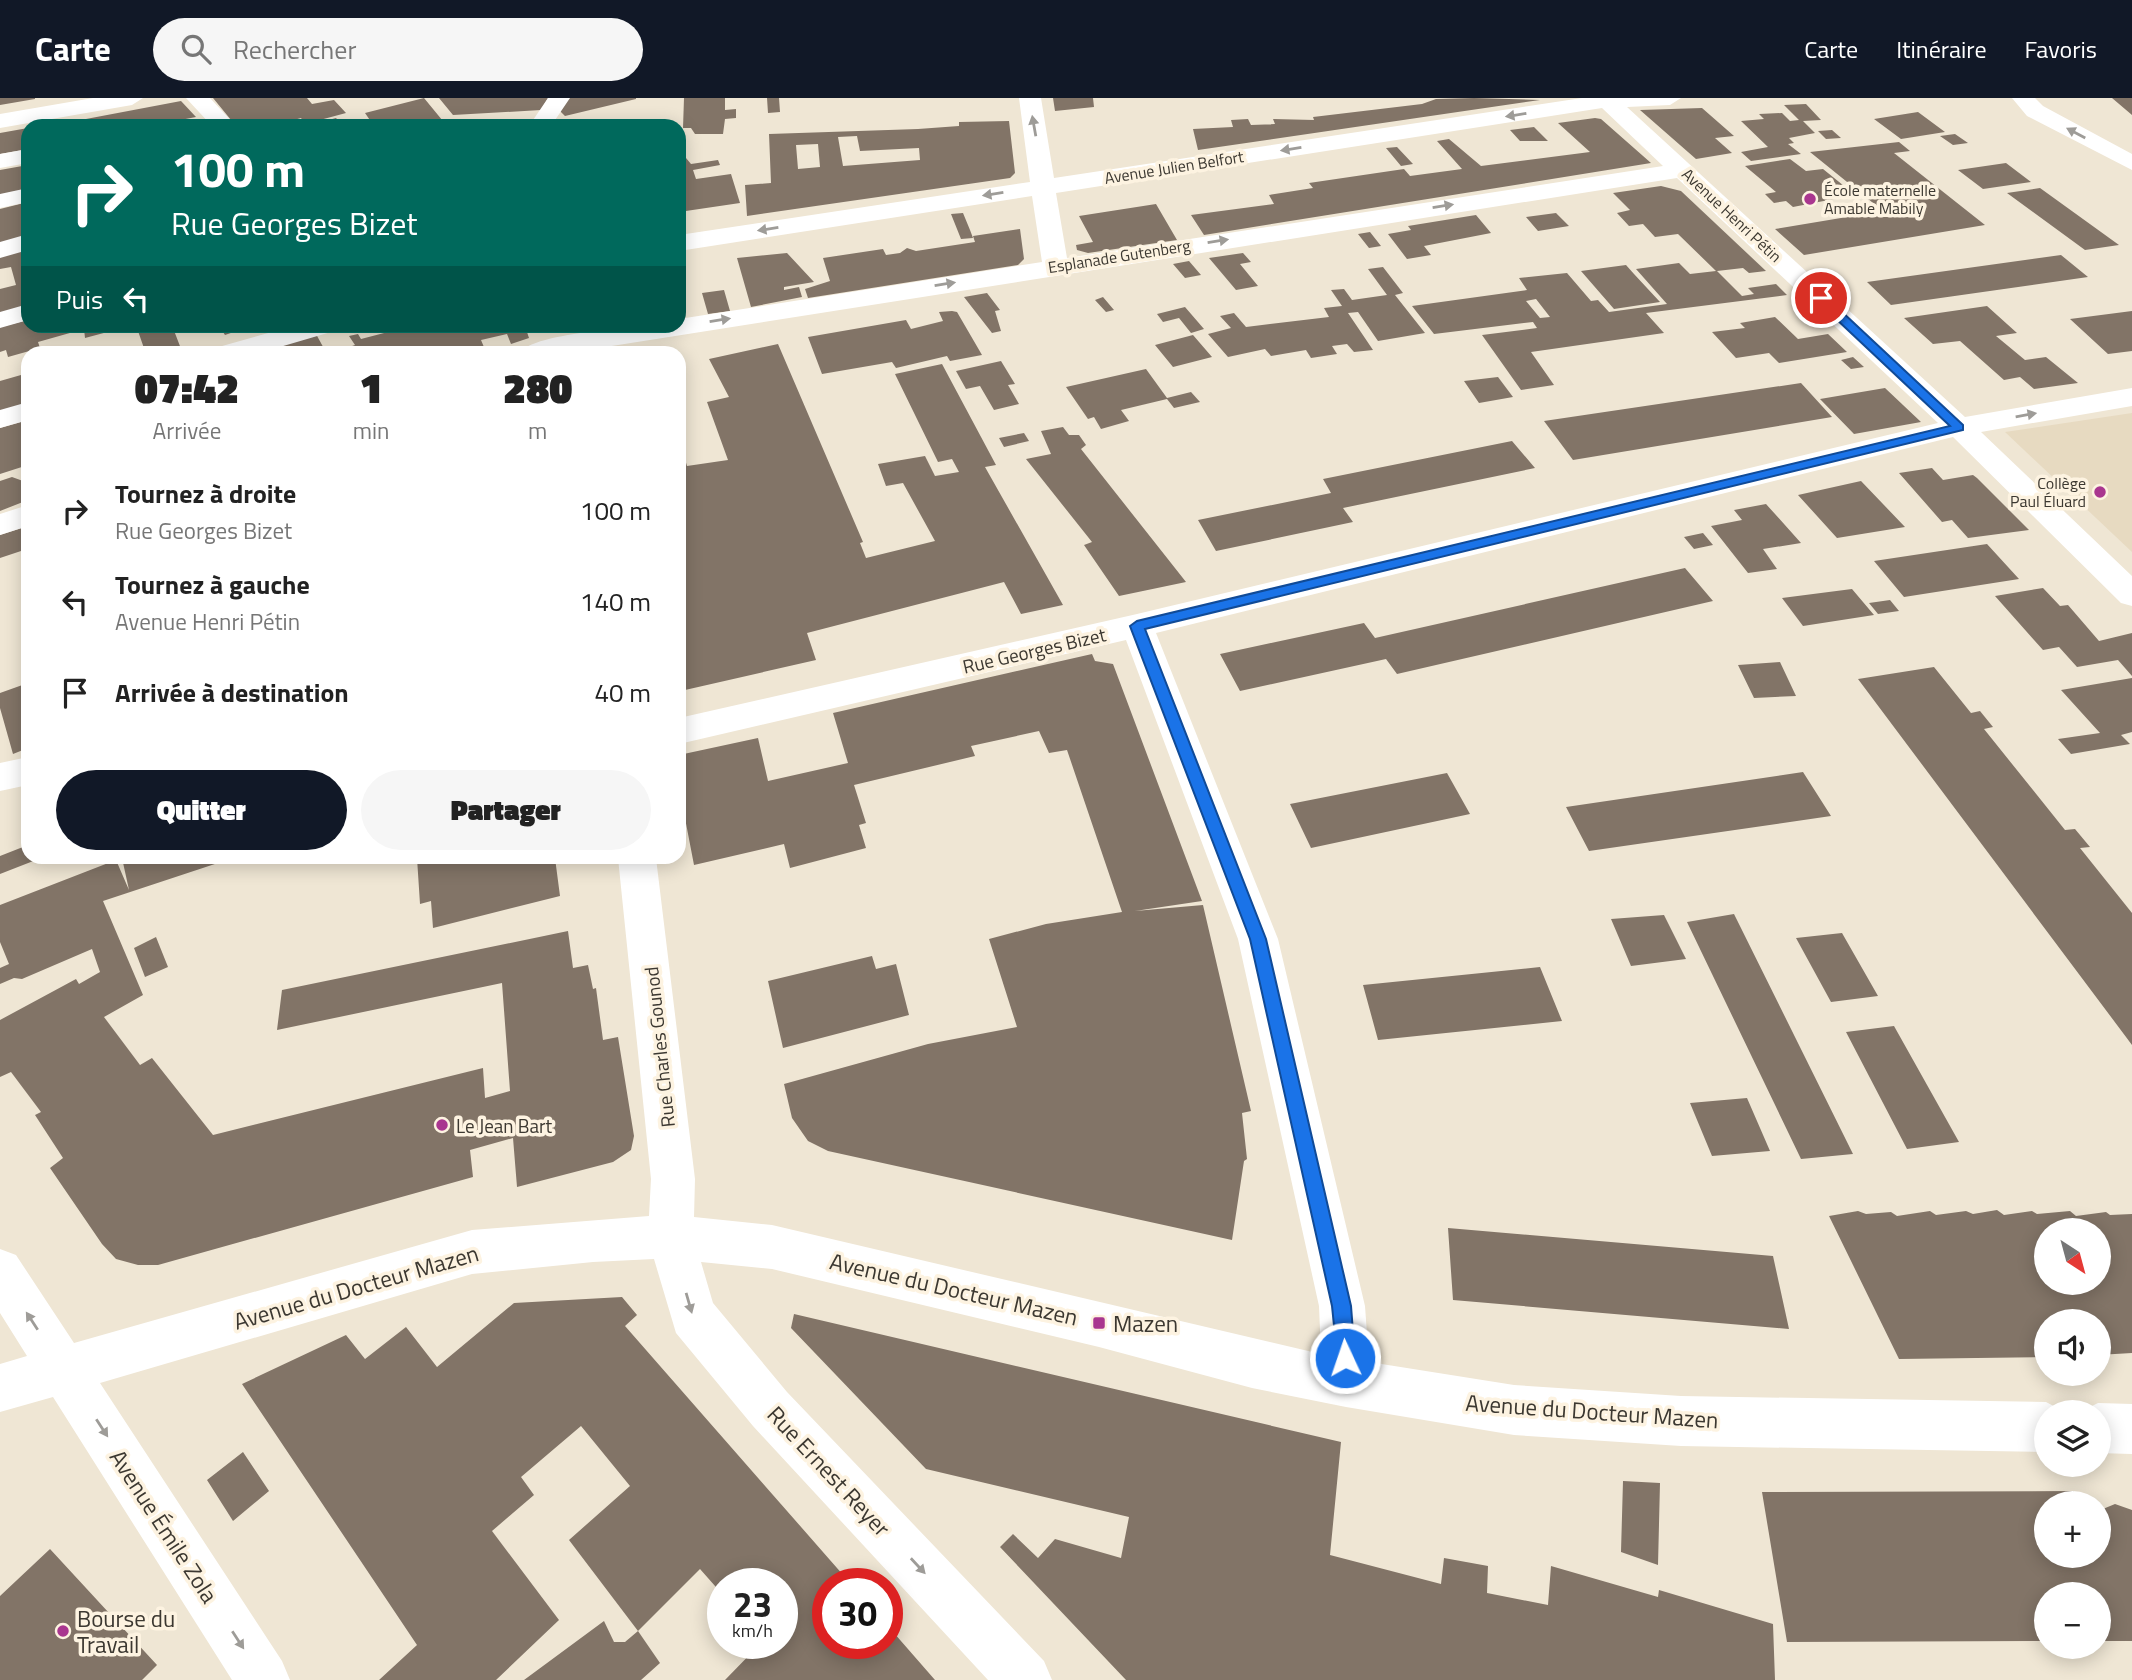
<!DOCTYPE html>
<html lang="fr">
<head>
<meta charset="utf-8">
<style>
	body { margin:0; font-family:"Titillium Web",sans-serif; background:#f6f6f6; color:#222; height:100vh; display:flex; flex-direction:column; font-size:26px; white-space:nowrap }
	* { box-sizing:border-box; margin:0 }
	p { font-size:23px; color:#767676 }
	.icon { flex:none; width:38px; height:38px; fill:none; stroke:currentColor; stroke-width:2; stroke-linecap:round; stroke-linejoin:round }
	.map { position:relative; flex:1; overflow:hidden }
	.drawer { position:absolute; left:21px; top:248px; width:665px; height:518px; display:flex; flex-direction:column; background:#fff; border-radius:21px; box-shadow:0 4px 18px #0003 }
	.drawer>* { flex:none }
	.banner { position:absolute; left:21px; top:21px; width:665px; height:214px; border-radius:21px; box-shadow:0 4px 18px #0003; background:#00695c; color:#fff; overflow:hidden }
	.needle { width:46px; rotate:144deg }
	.buttons { position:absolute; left:2034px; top:1120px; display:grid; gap:14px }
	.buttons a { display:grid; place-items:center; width:77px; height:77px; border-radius:50%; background:#fff; box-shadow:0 4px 18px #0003; font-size:35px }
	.speed { position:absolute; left:707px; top:1470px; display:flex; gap:14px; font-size:35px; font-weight:700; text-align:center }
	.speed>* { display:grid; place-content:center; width:91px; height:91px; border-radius:50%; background:#fff; box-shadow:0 4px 18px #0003; line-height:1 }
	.speed small { font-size:18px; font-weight:400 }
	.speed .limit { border:10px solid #d22; background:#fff; color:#111 }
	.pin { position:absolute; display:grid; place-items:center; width:60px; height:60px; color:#fff; margin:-30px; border:4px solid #fff; border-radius:50%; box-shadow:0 2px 7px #0007 }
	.me { position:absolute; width:77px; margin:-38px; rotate:357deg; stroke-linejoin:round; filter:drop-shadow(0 0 5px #0008) }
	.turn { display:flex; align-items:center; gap:24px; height:147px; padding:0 35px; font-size:32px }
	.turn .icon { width:91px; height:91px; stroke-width:2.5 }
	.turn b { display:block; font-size:49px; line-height:60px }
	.then { display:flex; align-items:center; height:66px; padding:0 35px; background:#0003; gap:14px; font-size:26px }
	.eta { display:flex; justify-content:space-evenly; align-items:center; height:119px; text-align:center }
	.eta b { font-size:42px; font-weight:800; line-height:49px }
	.button { display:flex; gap:14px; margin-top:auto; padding:14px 35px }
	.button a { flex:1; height:80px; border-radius:42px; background:#111827; color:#fff; font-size:28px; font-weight:800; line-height:80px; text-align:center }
	.button a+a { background:#f6f6f6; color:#222 }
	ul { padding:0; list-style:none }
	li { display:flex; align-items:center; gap:21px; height:91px; padding:0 35px }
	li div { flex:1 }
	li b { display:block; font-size:26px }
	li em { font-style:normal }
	header { display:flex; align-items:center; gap:42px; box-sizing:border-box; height:98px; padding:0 35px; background:#111827; color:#fff }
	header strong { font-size:33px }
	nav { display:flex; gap:38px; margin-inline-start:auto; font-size:24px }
	.search { width:490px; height:63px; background:#f6f6f6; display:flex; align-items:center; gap:18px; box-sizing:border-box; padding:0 24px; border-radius:38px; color:#767676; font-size:26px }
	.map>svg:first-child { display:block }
	.built { fill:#e7dac1 }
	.building { fill:#827467; fill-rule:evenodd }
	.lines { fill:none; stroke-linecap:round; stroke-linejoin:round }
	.minor { fill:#fff; fill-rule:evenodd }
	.oneway { fill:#9e9c98 }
	.route { fill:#1a73e8; stroke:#114b97; stroke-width:2 }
	.poi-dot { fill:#a9368f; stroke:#fdf3e1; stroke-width:2.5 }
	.labels { text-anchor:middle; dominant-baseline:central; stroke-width:7; stroke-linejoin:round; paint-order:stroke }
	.far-street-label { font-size:16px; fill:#3c3831; stroke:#fdf3e1 }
	.far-poi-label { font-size:16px; fill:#3c3831; stroke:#fdf3e1; text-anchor:start }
	.street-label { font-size:19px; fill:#3c3831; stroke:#fdf3e1 }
	.poi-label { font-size:19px; fill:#3c3831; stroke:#fdf3e1; text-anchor:start }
	.near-street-label { font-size:23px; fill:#3c3831; stroke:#fdf3e1 }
	.near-poi-label { font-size:23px; fill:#3c3831; stroke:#fdf3e1; text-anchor:start }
</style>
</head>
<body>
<header>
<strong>Carte</strong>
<div class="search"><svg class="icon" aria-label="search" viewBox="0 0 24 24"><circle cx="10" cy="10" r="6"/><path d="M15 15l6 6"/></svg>Rechercher</div>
<nav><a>Carte</a><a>Itinéraire</a><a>Favoris</a></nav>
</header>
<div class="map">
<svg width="2132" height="1582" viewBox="0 0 2132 1582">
	<rect width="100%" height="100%" fill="#efe6d4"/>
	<!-- built -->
	<path class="built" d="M2132 315V454L2005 334Z"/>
	<!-- building -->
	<path class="building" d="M0 0H35V1L0 7Z
		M213 0H307L312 6 334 2 346 15 305 26 301 20 272 28H236Z
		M424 0 447 28H374L365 15Z
		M439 0H548L541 12 453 17Z
		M568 0H636V1L565 18 560 13Z
		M684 0H725V12L736 11V20L725 21 723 36H695L691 30H683Z
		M767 0H779L780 14 768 15Z
		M1053 0H1093L1094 9 1055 13Z
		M1474 0 1540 2 1198 52 1193 31 1233 29 1231 22 1248 21 1251 27 1275 26 1273 21 1314 22 1313 19 1422 6 1436 1Z
		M2112 0H2132V17Z
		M181 3 196 19 149 28H49Z
		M1806 6 1821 22 1803 23 1815 35 1789 40 1794 45 1788 46 1801 56 1751 63 1741 54 1768 49 1741 23 1764 21 1759 16 1782 15 1790 23 1799 22 1784 7Z
		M1702 10 1734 38 1715 40 1732 55 1696 61 1640 12Z
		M1918 14 1945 34 1901 41 1874 21Z
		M336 20 343 28H310V27Z
		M1595 20 1601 21 1651 65 1204 137 1191 117 1274 106 1269 97 1313 90 1309 85 1404 71 1410 78 1462 71 1437 43 1449 41 1481 68 1590 54 1558 25Z
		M628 21 632 28H594L593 27Z
		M1009 23 1015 75 1010 80 747 118 745 87 771 85 769 36 918 31 959 28V24ZM857 38 860 53 919 50 920 62 843 68 838 39ZM818 46 820 69 798 71 796 47Z
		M1534 29 1548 43H1520L1510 32Z
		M28 30V51L0 56V35Z
		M1832 32 1841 40 1826 41 1818 33Z
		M1955 36 1968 45 1953 47 1940 38Z
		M1899 44 1910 53 1894 55 1985 127 1804 157 1775 131 1883 113 1810 54Z
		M1397 49 1413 66 1401 68 1386 50Z
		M686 60 691 66 718 62 720 67 693 72 696 81 731 76 740 105 679 114V61Z
		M1790 61 1806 73 1823 71 1849 92 1833 95 1839 100 1793 109 1786 103 1774 105 1765 96 1776 94 1745 68Z
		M2006 65 2031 84 1983 91 1958 72Z
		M28 67V92L0 99V72Z
		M1661 88 1681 93 1766 173 1749 175 1743 170 1717 173 1742 198 1754 196 1748 190 1776 186 1787 197 1646 215 1664 235 1531 254 1554 287 1521 292 1482 237 1537 230 1533 224 1434 236 1412 208 1527 192 1519 180 1567 175 1591 203 1598 202 1609 214 1667 206 1636 171 1679 165 1690 176 1716 173 1678 136 1655 139 1643 126 1629 128 1617 115 1630 112 1613 95ZM1536 201 1550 219 1540 220 1526 203Z
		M2040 90 2119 147 2085 152 2007 95Z
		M28 104V141L0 149V111Z
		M1156 106 1177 142 1088 155 1077 152 1076 147 1093 144 1079 118Z
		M963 115 970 132 973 140 961 141 951 116Z
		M1556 115 1569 128 1538 133 1526 119Z
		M1476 117 1491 135 1424 148 1431 157 1407 161 1388 136 1411 132 1408 128Z
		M1020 131 1024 161 1018 167 808 200 805 191 830 183 823 160 883 151 886 157 900 155 907 150 916 153 975 144 973 138Z
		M1370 134 1381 148 1369 150 1358 136Z
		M28 150V209L0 216V191L16 187 11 169 0 171V157Z
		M787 155 814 184 784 189V192L799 189 802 199 751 209 737 160Z
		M1243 155 1251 164 1240 166 1258 188 1236 192 1209 160Z
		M2061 157 2088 179 1891 207 1867 184Z
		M1189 163 1201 177 1185 180 1173 166Z
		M1626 167 1634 176 1660 204 1614 211 1581 173Z
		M1383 169 1403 195 1395 197 1425 235 1378 243 1358 214 1348 215 1373 252 1354 254 1347 246 1332 248 1337 256 1311 260 1306 252 1271 258 1265 251 1228 259 1208 236 1231 230 1220 218 1234 215 1246 229 1329 219 1324 210 1342 208 1331 192 1344 191 1352 202 1387 197 1368 171Z
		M724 192 730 213 708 216 702 195Z
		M987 195 1000 212 995 213 1001 233 992 235 964 199Z
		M1103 199 1114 212 1106 214 1095 202Z
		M1987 208 2017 235 1996 238 2025 262 2046 259 2078 285 2034 291 2020 279 2004 282 1960 243 1933 246 1904 220Z
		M1185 209 1204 231 1191 235 1179 220 1163 224 1157 216Z
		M952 213 957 214 982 257 950 263 947 258 896 270 892 264 822 276 808 239 906 222 911 231 943 223 939 214Z
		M2132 213V253L2108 256 2070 221Z
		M1775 219 1798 241 1828 236 1847 254 1779 265 1769 255 1736 260 1712 234 1745 230 1740 225Z
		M28 222V228H130L85 240 84 231 38 244 40 250 8 259 6 252 0 254V229Z
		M157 228 161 234 173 230 183 256H146L138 233Z
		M219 228H251L225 237Z
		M411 228H525L529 240 511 246 507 236 481 242 486 254 482 256H328L355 247 349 238 358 236 361 241Z
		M594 228H627V229L595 234Z
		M316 236 327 256H274L271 250Z
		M1193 237 1212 259 1173 269 1155 247Z
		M778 246 863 444 860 445 866 460 935 443 903 385 886 388 878 366 925 358 935 378 959 374 952 361 938 364 895 276 942 266 996 367 985 369 1063 507 1021 516 1004 484 807 535 816 562 685 592 679 590V341L687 368 728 362 707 304 729 299 709 261Z
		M1853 259 1864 269 1851 271 1841 262Z
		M1001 263 1015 286 1008 287 1019 306 994 312 980 288 966 291 956 273Z
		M1146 271 1167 300 1191 294 1200 304 1174 310 1167 301 1121 312 1129 323 1101 331 1094 319 1088 321 1066 289Z
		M28 275V307L0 315V283Z
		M1498 279 1513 299 1479 305 1464 283Z
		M1801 285 1832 319 1573 362 1544 323Z
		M1885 290 1921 324 1854 336 1820 301Z
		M28 322V367L0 376V330Z
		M1063 329 1069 337H1079L1086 347 1081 351 1186 484 1119 498 1084 447 1092 444 1026 361 1051 356 1041 333Z
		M1024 335 1029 343 1004 349 999 340Z
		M1512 343 1535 370 1343 410 1353 424 1216 453 1198 422 1331 395 1323 381Z
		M1932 370 1943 382 1973 377 1977 380 2029 432 1968 440 1952 422 1942 424 1899 375Z
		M12 379 23 383 28 388V402L0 413V383Z
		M1861 383 1905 429 1837 440 1798 397Z
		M1766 406 1801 445 1763 451 1777 471 1748 475 1711 428 1742 422 1734 412Z
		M28 428V460L23 459 21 453 0 460V437Z
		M1703 435 1713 447 1694 451 1684 439Z
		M1987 446 2019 481 1904 499 1874 463Z
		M1685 470 1713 503 1397 576 1386 561 1240 593 1220 556 1364 525 1375 540Z
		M2043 490 2060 508 2068 507 2099 543 2132 535V578L2118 562 2077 569 2059 549 2043 552 1995 498Z
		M1852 491 1874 517 1803 528 1782 500Z
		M1890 502 1899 513 1878 516 1869 505Z
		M1092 556 1095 563 1113 566 1202 803 1135 813 1203 807 1251 1013 1242 1015 1247 1061 1244 1063 1232 1142 828 1053 808 1043 792 1020 784 986 928 946 1017 929 989 841 1046 826 1122 814 1067 652 1049 655 1039 633 971 648 975 658 854 687 866 725 859 727 866 750 790 770 784 746 694 767 679 689V657L758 640 768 683 848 665 833 615Z
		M1780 564 1796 598 1754 600 1738 567Z
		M1934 569 1971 615 1980 613 1993 629 1984 631 2065 732 2075 731 2090 749 2080 750 2132 815V947L1858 581Z
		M2132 580V634L2121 637 2130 646 2071 656 2058 641 2100 635 2061 592Z
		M28 585V650L13 656 0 610V595Z
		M1803 674 1831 718 1589 753 1566 709Z
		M1447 675 1470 716 1311 750 1290 706Z
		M28 747V760H41L0 776V758Z
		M122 760H233L103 803 143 897 104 919 140 967 152 960 213 1037 483 970 485 1000 510 993 502 885 277 932 282 892 568 833 573 870 588 867 593 891 596 890 603 942 618 939 634 1038 631 1052 613 1064 517 1089 513 1040 470 1052 473 1079 158 1167H138L116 1161 102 1146 50 1070 63 1060 35 1017 41 1014 11 974 0 979V922L76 881 79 886 100 874 92 851 22 881 14 880 0 886V870L9 866 0 844V807L116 762 129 792Z
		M417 760H555L560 798 433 830 431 803 420 806Z
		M1734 816 1853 1056 1801 1061 1687 824Z
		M1664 817 1686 861 1631 868 1611 821Z
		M1842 835 1878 898 1831 904 1796 840Z
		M156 839 168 869 145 879 134 850Z
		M872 858 876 871 896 866 909 917 783 950 768 883Z
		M1540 869 1562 923 1378 942 1363 887Z
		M1894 928 1959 1044 1907 1051 1846 934Z
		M1747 1000 1770 1053 1712 1058 1690 1005Z
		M1997 1112 2004 1117 2032 1113 2037 1116 2070 1113 2076 1118 2106 1114 2110 1117 2132 1116V1255L2098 1257V1223H2046V1259L1899 1261 1829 1118 1858 1113 1866 1116 1891 1114 1897 1118 1930 1113 1936 1117 1966 1113 1973 1116ZM2046 1132H2098V1185H2046Z
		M1448 1130 1773 1158 1789 1231 1453 1202Z
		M622 1199 637 1217 625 1228 851 1486H828V1545H887V1527L935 1582H725L761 1545H782V1486H723V1497L700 1471 638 1533 569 1442 630 1388 581 1328 521 1379 534 1397 492 1433 559 1522 496 1582H379L417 1547 242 1286 346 1237 365 1261 406 1229 437 1269 514 1205Z
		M794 1216 1341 1344 1330 1457 1441 1486 1444 1460 1488 1468 1487 1495 1548 1507 1551 1468 1658 1499 1659 1492 1773 1526 1775 1582H1126L1000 1449 1013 1436 1038 1460 1055 1441 1121 1460 1129 1419 926 1371 791 1230Z
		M243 1354 269 1393 233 1423 207 1382Z
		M1623 1383 1660 1385 1658 1467 1621 1454Z
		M2074 1393 2072 1400 2082 1405H2046V1458H2098V1413L2115 1406 2132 1412V1543H2098V1496H2046V1543L1787 1544 1762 1394Z
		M50 1451 157 1567 142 1582H0V1498Z
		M604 1523 614 1544H625L638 1533 660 1565 641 1582H524Z"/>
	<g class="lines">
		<!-- minor -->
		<path class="minor" d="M93 0H143L132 7 0 30V16Z
			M186 0H210L236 28H212Z
			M548 0H570L551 28H529Z
			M1019 0H1041L1054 80 1582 0H1681L1670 7 1627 9 1965 319 2132 290V308L1981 334 2132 478V508L2121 505 1953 339 1156 535 1278 841 1365 1208 1369 1264 1514 1287 1681 1298 2046 1304 2065 1314H2046V1354L1681 1348 1514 1337 1346 1309 1252 1290 1099 1249 772 1171 701 1164 713 1205 787 1294 1044 1563 1052 1582H988L753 1328 676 1235 654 1161 593 1164 472 1176 100 1285 282 1563 290 1582H232L53 1299 0 1314V1266L27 1258 0 1215V1151L16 1157 74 1245 472 1132 649 1118 651 1081 618 760H656L695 1081 694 1119 772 1127 1321 1256 1319 1208 1238 841 1126 542 679 646V620L1137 516 1938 325 1677 80 561 256H518C533 233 650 228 679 228V221L1042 164 1032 98 679 153V137L1030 84ZM1602 10 1663 68 1067 160 1056 95Z
			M2012 0H2035L2043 8 2132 56V72L2027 18Z
			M28 51V65L0 70V56Z
			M28 90V104L0 110V96Z
			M28 136V152L0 160V144Z
			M28 206V222L0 230V214Z
			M293 228H335L331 234 256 256H212L215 250Z
			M28 304V322L0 330V312Z
			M28 407V428L0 437V416Z
			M28 659V687L0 693V665Z
			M2098 1305 2132 1306V1356L2098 1355V1314H2080Z"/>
	</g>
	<!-- one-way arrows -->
	<defs><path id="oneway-solid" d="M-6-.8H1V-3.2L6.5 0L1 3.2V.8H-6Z" transform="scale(1.75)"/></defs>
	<g class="oneway">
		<use href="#oneway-solid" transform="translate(1516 17) rotate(171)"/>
		<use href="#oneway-solid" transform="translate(1034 28) rotate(-100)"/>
		<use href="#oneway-solid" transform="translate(2076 35) rotate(-152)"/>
		<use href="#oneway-solid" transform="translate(1291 51) rotate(171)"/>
		<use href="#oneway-solid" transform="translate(993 96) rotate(171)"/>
		<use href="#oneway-solid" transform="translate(1443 108) rotate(-9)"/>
		<use href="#oneway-solid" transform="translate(768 131) rotate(171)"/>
		<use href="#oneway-solid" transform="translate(1218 143) rotate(-9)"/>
		<use href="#oneway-solid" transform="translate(945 186) rotate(-9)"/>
		<use href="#oneway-solid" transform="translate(720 222) rotate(-9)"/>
		<use href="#oneway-solid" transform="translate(2026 317) rotate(-10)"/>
		<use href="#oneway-solid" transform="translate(689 1205) rotate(74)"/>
		<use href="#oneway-solid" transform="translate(32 1223) rotate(-123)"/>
		<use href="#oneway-solid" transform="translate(102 1330) rotate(57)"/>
		<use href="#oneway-solid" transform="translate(918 1468) rotate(47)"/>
		<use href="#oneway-solid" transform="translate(238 1542) rotate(57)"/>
	</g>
	<!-- route -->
	<path class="route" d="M1817 198H1825L1963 327V332L1145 531 1266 841 1351 1208 1355 1260 1352 1267 1345 1270 1338 1267 1332 1208 1250 841 1130 528 1137 523 1950 328 1817 203Z"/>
	<!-- markers -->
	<g class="poi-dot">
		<circle cx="1810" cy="101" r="7"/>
		<circle cx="2100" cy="394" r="7"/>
		<circle cx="442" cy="1027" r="7"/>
		<rect x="1092" y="1218" width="14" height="14" rx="3.5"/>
		<circle cx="63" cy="1533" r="7"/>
	</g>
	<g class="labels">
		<!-- far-street labels -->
		<g class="far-street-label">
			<text transform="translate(1174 69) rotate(-9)">Avenue Julien Belfort</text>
			<text transform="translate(1732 117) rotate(43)">Avenue Henri Pétin</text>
			<text transform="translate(1119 158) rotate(-9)">Esplanade Gutenberg</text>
		</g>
		<!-- far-poi labels -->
		<g class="far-poi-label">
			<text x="1824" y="92">École maternelle<tspan x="1824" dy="18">Amable Mabily</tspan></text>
			<text x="2086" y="385" text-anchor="end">Collège<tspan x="2086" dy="18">Paul Éluard</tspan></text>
		</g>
		<!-- street labels -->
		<g class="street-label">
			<text transform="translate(1034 552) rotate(-13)">Rue Georges Bizet</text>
			<text transform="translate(659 949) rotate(-96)">Rue Charles Gounod</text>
		</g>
		<!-- poi labels -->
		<g class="poi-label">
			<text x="456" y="1027">Le Jean Bart</text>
		</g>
		<!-- near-street labels -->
		<g class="near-street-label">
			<text transform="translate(356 1189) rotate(-16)">Avenue du Docteur Mazen</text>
			<text transform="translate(954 1191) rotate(13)">Avenue du Docteur Mazen</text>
			<text transform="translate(1592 1313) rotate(4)">Avenue du Docteur Mazen</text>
			<text transform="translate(829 1373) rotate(47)">Rue Ernest Reyer</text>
			<text transform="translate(164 1428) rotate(57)">Avenue Émile Zola</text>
		</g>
		<!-- near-poi labels -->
		<g class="near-poi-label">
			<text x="1113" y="1225">Mazen</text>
			<text x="77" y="1520">Bourse du<tspan x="77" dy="26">Travail</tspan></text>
		</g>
	</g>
</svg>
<div class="buttons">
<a><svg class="needle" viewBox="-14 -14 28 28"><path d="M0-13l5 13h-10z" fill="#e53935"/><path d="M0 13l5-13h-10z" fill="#767676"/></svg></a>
<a><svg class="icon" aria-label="sound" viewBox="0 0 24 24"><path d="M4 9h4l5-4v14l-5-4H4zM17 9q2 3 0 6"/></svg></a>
<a><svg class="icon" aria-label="layers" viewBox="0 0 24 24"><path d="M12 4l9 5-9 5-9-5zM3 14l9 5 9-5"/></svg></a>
<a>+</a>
<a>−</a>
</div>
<div class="speed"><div>23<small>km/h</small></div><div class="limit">30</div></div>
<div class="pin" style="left:1821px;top:200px;background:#d93025"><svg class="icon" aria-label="arrive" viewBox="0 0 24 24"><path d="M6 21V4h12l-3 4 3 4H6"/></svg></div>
<svg class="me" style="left:1345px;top:1260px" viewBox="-20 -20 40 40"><circle r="17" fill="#1a73e8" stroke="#fff" stroke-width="3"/><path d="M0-11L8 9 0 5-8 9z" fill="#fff"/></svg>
<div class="banner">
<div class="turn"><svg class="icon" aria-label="right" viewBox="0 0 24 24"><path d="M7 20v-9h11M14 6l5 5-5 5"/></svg><div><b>100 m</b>Rue Georges Bizet</div></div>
<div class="then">Puis<svg class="icon" aria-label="left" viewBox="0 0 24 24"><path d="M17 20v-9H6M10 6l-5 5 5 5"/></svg></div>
</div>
<section class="drawer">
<div class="eta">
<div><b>07:42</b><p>Arrivée</p></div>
<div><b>1</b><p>min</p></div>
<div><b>280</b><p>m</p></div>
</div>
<ul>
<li><svg class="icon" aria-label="right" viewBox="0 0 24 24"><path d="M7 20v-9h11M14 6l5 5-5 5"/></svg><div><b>Tournez à droite</b><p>Rue Georges Bizet</p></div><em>100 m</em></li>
<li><svg class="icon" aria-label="left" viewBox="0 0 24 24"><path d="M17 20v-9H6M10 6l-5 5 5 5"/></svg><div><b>Tournez à gauche</b><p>Avenue Henri Pétin</p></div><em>140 m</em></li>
<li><svg class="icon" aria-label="arrive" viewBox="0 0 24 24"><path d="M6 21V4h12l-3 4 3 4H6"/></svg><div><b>Arrivée à destination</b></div><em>40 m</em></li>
</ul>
<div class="button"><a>Quitter</a><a>Partager</a></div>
</section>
</div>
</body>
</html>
